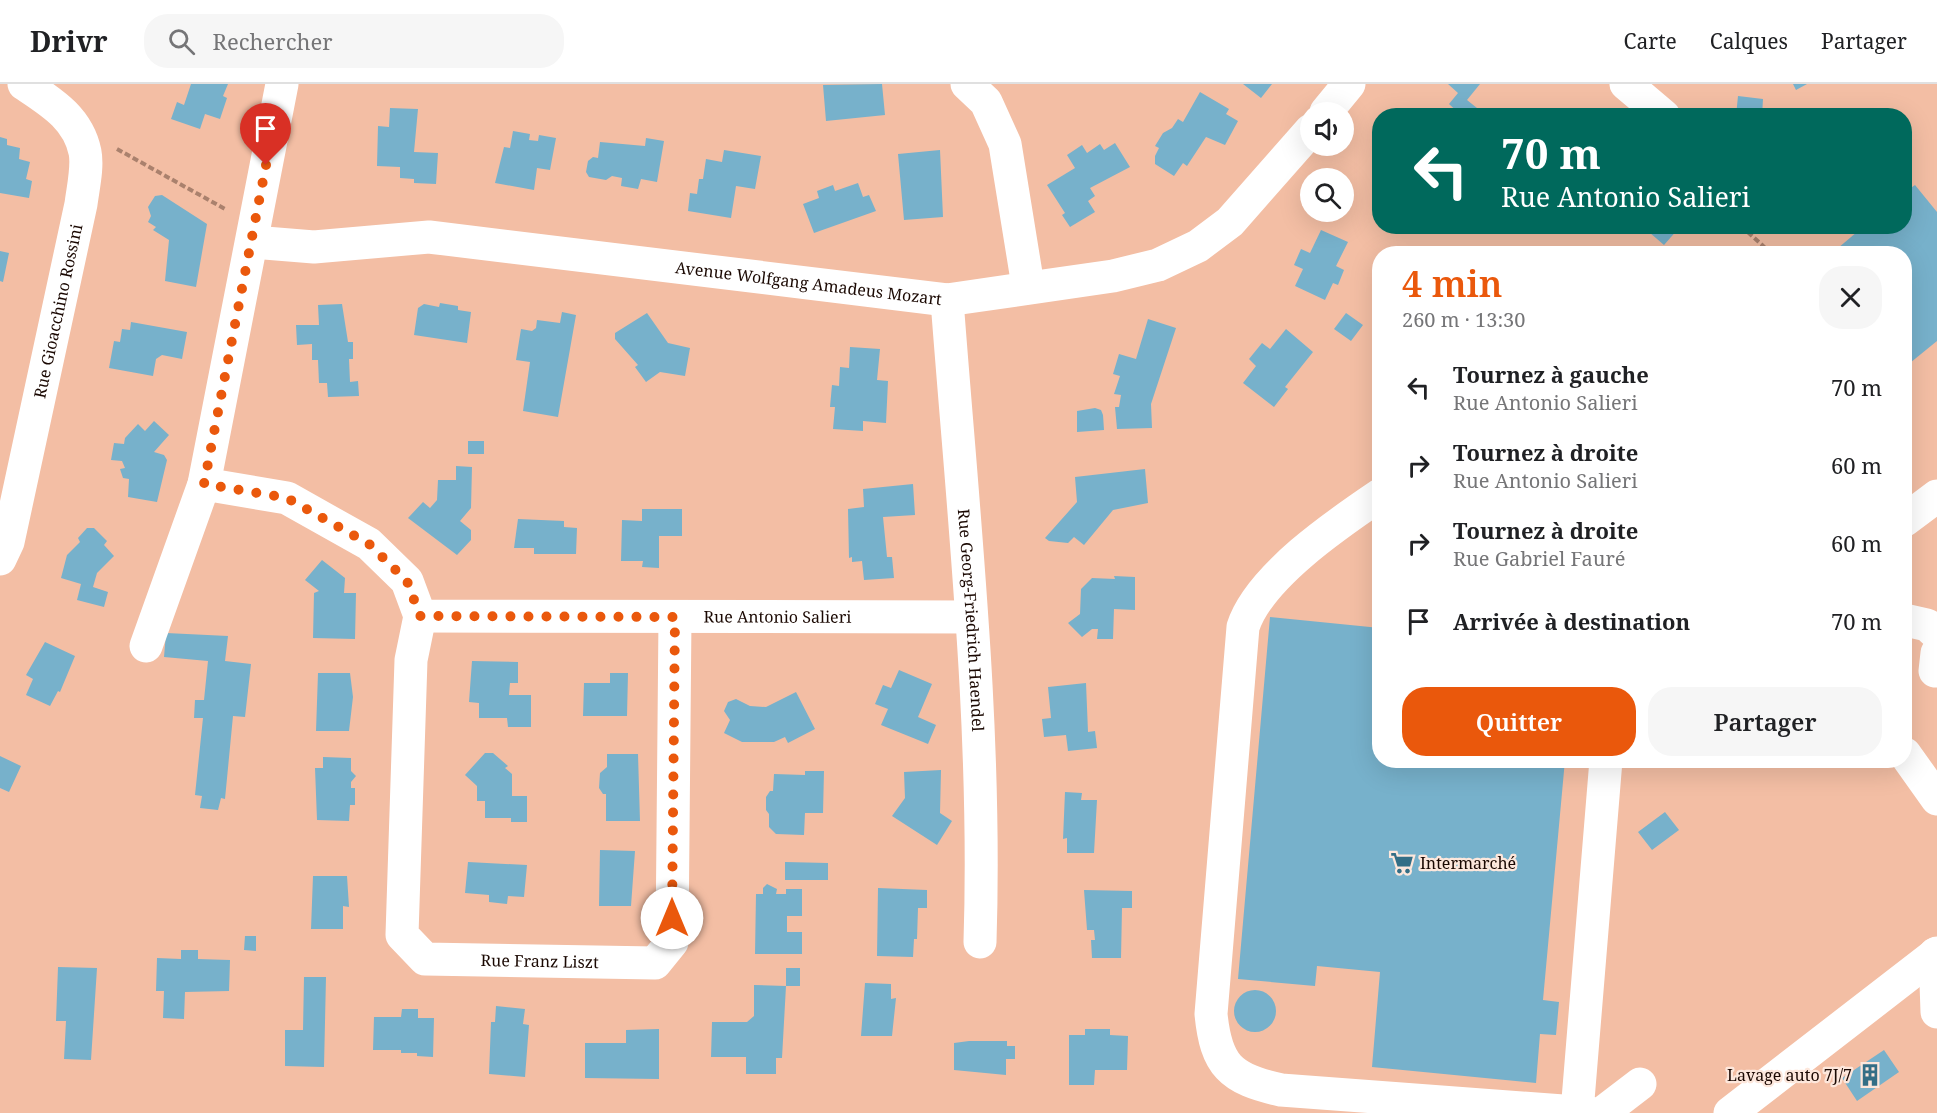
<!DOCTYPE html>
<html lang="fr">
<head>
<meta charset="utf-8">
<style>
	body { margin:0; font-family:"Noto Serif",serif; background:#f6f6f6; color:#202124; height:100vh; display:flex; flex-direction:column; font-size:22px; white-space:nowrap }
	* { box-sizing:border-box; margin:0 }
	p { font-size:20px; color:#757577 }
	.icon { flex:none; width:33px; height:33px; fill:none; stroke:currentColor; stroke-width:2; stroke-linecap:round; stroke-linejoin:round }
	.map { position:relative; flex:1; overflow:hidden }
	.drawer { position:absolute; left:1372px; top:162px; width:540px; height:522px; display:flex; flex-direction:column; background:#fff; border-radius:24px; box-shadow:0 6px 24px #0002 }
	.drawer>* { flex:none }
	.top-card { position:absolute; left:1372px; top:24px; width:540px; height:126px; border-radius:24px; box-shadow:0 6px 24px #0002; background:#00695c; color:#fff; overflow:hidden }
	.buttons { position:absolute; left:1300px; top:18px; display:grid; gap:12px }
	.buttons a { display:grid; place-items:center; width:54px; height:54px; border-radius:50%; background:#fff; box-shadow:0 6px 24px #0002; font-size:30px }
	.pin { position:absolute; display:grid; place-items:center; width:51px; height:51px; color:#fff; margin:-62px -26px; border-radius:50% 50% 50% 0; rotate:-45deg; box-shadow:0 0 6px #0007 }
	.pin .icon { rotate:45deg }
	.me { position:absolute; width:66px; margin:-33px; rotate:0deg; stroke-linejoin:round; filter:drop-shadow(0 0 4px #0008) }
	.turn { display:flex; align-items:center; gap:21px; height:126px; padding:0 30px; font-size:27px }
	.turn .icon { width:78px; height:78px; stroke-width:2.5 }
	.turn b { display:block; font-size:42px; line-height:51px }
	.round { display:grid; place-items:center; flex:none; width:63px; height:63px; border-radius:24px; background:#f6f6f6 }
	.summary { display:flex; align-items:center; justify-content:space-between; height:102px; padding:0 30px }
	h1 { font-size:36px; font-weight:600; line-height:45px; color:#ea580c }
	.primary-button { display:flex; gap:12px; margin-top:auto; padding:12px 30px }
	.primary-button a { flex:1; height:69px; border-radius:24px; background:#ea580c; color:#fff; font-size:24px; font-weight:600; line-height:69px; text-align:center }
	.primary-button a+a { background:#f6f6f6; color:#202124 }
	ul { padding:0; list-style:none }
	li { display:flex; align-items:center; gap:18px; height:78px; padding:0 30px }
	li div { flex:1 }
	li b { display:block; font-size:22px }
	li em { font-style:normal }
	header { display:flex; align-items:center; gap:36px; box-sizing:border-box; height:84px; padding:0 30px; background:#fff; border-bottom:2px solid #e0e0e0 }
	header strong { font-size:28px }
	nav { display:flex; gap:33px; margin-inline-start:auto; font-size:21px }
	.search { width:420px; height:54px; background:#f6f6f6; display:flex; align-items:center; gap:15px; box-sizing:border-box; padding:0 21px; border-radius:24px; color:#757577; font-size:22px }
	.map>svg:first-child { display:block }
	.building { fill:#77b1cb }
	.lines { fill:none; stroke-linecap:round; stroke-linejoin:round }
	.path { stroke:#aa816d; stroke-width:4; stroke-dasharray:6 3; stroke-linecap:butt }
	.minor { stroke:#fff; stroke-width:33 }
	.route { stroke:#ea580c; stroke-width:10; stroke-dasharray:0 18 }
	.labels { text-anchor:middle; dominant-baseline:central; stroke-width:4.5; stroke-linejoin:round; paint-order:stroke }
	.street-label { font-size:16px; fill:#1a0802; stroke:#fde7dc }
	.poi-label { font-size:16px; fill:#1a0802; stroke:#fde7dc; text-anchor:start }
</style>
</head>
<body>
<header>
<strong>Drivr</strong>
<div class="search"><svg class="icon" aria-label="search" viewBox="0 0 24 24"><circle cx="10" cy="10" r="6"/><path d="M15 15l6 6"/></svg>Rechercher</div>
<nav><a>Carte</a><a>Calques</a><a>Partager</a></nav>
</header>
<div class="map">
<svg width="1937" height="1029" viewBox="0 0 1937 1029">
	<rect width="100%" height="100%" fill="#f3bea4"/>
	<!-- building -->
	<path class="building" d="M191 0H228L223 12 227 14 220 35 205 30 200 45 171 35 177 18 184 21Z
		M882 0 885 31 826 37 823 1Z
		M1243 0H1272L1261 14Z
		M1448 0H1480L1467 16 1482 28 1479 32H1462L1449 20 1458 9Z
		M1793 0H1807L1796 6Z
		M1200 8 1229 25 1226 30 1238 37 1225 61 1206 53 1187 82 1183 79 1174 92 1155 80V72L1159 64 1155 62 1163 49 1172 44 1178 35 1183 38Z
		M1738 12 1763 15 1762 32H1736Z
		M390 24 418 25 414 68 438 69 436 100 414 99V95L400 94V83L377 82 378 42 389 43Z
		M513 47 530 50 529 56 538 57 539 51 556 54 550 86 537 84 534 106 495 99 504 63 510 64Z
		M0 53 7 55V61L20 64 19 75 30 78 26 95 32 97 29 114 0 109Z
		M646 54 664 57 657 98 641 95 638 105 621 102 622 94 612 92 606 96 589 93 586 88 588 77 593 73 598 74 600 58 645 62Z
		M1115 59 1130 83 1090 104 1095 112 1088 117 1095 128 1070 143 1062 131 1065 129 1047 101 1075 84 1067 71 1082 61 1087 69 1100 60 1104 66Z
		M724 66 761 72 755 105 736 102 731 134 688 127 690 109 697 110 699 95H703L706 75 722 78Z
		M940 66 943 133 904 136 898 70Z
		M858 99 863 113 869 111 876 127 814 149 803 120 819 114 817 107 833 101 835 107Z
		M1915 101 1937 128V257L1905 283V170H1831L1864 142H1905V108Z
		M162 111 207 140 196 203 165 197 169 156 153 146 156 143 148 138 151 132 148 123 155 112Z
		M1642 142H1685L1682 146 1679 144 1664 161Z
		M1321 146 1348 158 1336 182 1344 186 1338 201 1333 199 1325 216 1295 202 1303 185 1294 181 1301 165 1310 169Z
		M0 167 9 169 3 198 0 197Z
		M440 219 458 222V226L471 228 467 259 414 251 418 224 424 220 439 223Z
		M342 220 348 258H353V275H349L350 298 358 297 359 312 328 313 327 299H319L318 276H312V260L297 261 296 241H319L318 221Z
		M562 228 576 231 558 333 523 327 530 278 516 276 521 245 532 247 536 244 537 236 560 239Z
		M647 229 668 259 690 264 685 292 660 288 646 298 635 283 638 281 615 255V249Z
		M1346 229 1363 241 1351 257 1334 245Z
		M1148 235 1176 244 1151 320 1152 344 1117 345 1115 323H1119L1121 311 1114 310 1120 292 1113 290 1119 270 1136 275Z
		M131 238 187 248 182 275 162 271 156 275 153 292 109 284 114 257 120 258 122 245 130 246Z
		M1286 245 1313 268 1285 303 1288 305 1274 323 1243 299 1256 282 1249 275 1262 259 1270 265Z
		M850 263 880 265 877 296 888 297 886 339 863 337V347L833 345 835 323H830L832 301 839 302 840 283 849 284Z
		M1095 324 1101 326 1103 331 1104 346 1077 348V327Z
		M154 337 169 351 154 368 164 371 167 376 157 418 128 413 129 395 123 394 120 385 125 384 122 377 111 376 114 359 124 360 125 354 138 340 145 347Z
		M468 357H484V370H468Z
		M456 382 472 383 471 424 460 437 471 446V456L457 471 408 434 423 418 430 424 437 416 438 396H456Z
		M1145 385 1148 419 1113 426 1084 461 1074 453 1068 459 1049 457 1045 454 1077 418 1075 393Z
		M913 400 915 431 883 433 887 473H892L894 494 864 496 862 477 852 478V473L849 474 848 425 864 423 863 405Z
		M642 425H682V452H659V484L642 483 643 477H621L622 436 642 437Z
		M518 435 564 437V443L577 444 576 470H534V464H514Z
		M87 444H94L107 457 104 461 114 472 97 489 93 503 108 508 104 523 77 516 81 500 61 494 67 471 80 458 78 454Z
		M322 476 345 494 344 509H356L355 555 313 554 314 509 319 507 305 496Z
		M1114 492 1135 493V526L1114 525 1113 555H1097L1098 545H1092L1082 553 1068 539 1080 530 1081 505 1092 494 1115 495Z
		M1270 533 1380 544V676H1565L1543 916 1559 918 1556 951 1540 950 1536 999 1372 983 1380 888 1317 882 1315 902 1238 895Z
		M166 549 228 552 225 577 251 580 245 633 233 632 225 715 221 714 218 726 200 724 202 712 195 711 203 634H194L195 616H204L208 577 164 573Z
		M45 558 75 572 60 608 58 607 50 622 26 611 33 595 26 591Z
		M472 577 518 578V599H510L509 611H531V643H508L507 634H479V619L469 618Z
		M899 586 932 600 918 633 936 641 928 660 881 641 888 625 875 620 883 601 891 604Z
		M318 589H350L353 613 349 647H316Z
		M610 589H628L627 632H583L584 599H610Z
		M1086 599 1088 648 1095 647 1097 664 1068 667 1066 651 1044 653 1042 635 1051 634 1048 603Z
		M796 608 815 645 788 659 785 653 774 658H742L724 649 730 636 724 627 728 618 736 615 750 622 766 623Z
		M485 669H493L508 682 505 684 512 690V712H527V738H511V734H485V717H477V702L465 691Z
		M607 670H638L640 737H606V710H603L599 704 600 689 607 683Z
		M0 672 21 682 9 708 0 704Z
		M323 673 351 674V687L356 692 351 698V704H355V721H350L349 737 317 736 315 684H323Z
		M941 686 940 729 952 737 937 761 892 732 905 714 904 688Z
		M805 687H824L823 729H805L804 751 776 750 769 743V730L766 726V713L770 707H773L774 690 805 691Z
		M1065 708 1082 709 1081 716H1097L1094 769H1067V754L1063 755Z
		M1665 728 1679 746 1652 766 1638 748Z
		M600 766 635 767 631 822H599Z
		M468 778 527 781 524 813 508 812 507 820 489 818V811L465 809Z
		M785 778 828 779V796H785Z
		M313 792H347L349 823 343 822V845H311Z
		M767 800 777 805 776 810H786V805H802V832H787V848H802V870H755L756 810H763V804Z
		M878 804 927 806V824H918L917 855H914L913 873 877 872Z
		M1084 806 1132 807V824H1122L1121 874H1092L1091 856H1095L1094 846H1087Z
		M245 852H256V867L244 866Z
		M181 866H198V875L230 876 229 907 185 908 184 935 163 934 164 907H156L157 874 181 875Z
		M58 883 97 884 91 976 64 975 66 937H56Z
		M786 884H800V902H786L782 974H776V990H746V973H711L712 938H747L754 932V901L786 902Z
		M304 893H326L324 983 285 982V946H303Z
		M865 899 891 900V915L896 914 892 952H861Z
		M1234 927a21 21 0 1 1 42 0a21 21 0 1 1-42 0Z
		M496 922 525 925 523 940 529 941 525 993 489 990 491 938H495Z
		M402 925H418V934H434L433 973 417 972V969H401V966H373L374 933H401Z
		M659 945V995L585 994V959H626V946Z
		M1085 945H1110V951L1128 952 1127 986H1095L1094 1001H1069V951H1085Z
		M969 957H1007V962H1015V975H1006V991L954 986V959Z
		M1884 966 1899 988 1857 1017 1842 994Z"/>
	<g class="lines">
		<!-- path -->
		<path class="path" d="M117 65 225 125
			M1741 142 1772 170"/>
		<!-- minor -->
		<g class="minor">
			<path d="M967 0 986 18 1005 60 1028 202"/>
			<path d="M1626 0 1664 32"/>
			<path d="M1326 28 1349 0"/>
			<path id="s1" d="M252 158 314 163 429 153 947 216 1113 192 1158 181 1198 162 1230 138 1311 46"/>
			<path id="s2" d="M947 216C963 429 987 644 980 858"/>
			<path id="s3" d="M204 400 287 414 369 460 407 497 420 532 971 533"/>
			<path d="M1380 411C1337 440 1259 493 1243 543L1211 930C1216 981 1230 995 1281 1006L1590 1029"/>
			<path d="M1905 436 1937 412"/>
			<path id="s4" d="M0 475 8 458 81 120C83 104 88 83 85 68 78 34 51 18 24 0"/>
			<path id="s5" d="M420 532 411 576 402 851 425 875 655 879 672 858 675 533"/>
			<path d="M1905 536 1927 541 1937 550"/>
			<path d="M146 562 204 400 282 0"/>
			<path d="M1935 587 1937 569"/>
			<path d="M1905 670 1937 715"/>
			<path d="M1935 870 1937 928"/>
			<path d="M1577 1028 1606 676"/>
			<path d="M1602 1029 1640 1000"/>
			<path d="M1730 1029 1937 869"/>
		</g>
	</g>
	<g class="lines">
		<!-- route -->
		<path class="route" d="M266 81 204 400 287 414 369 460 407 497 420 532 675 533 672 834"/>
	</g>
	<!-- icons -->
	<defs>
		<g id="supermarket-bare" transform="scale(1.8)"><path d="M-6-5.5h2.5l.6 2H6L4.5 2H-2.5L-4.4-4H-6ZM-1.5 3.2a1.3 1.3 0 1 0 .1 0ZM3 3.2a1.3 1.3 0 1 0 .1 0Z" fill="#336e86" stroke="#fde7dc" stroke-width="2.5" paint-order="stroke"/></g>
		<g id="building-bare" transform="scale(1.8)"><path d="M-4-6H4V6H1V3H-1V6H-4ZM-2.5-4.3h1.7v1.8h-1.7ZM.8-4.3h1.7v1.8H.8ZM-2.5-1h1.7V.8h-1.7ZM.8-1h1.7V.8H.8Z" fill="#336e86" stroke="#fde7dc" stroke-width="2.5" paint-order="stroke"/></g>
	</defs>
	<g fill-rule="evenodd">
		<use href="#supermarket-bare" x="1402" y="779"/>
		<use href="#building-bare" x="1870" y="991"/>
	</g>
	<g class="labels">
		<!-- street labels -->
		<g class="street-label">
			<text stroke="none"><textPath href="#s1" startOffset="560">Avenue Wolfgang Amadeus Mozart</textPath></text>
			<text stroke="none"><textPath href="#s4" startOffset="255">Rue Gioacchino Rossini</textPath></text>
			<text stroke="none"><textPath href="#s3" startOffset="626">Rue Antonio Salieri</textPath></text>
			<text stroke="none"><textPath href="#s2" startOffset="321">Rue Georg-Friedrich Haendel</textPath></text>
			<text stroke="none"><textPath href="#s5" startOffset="468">Rue Franz Liszt</textPath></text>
		</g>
		<!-- poi labels -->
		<g class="poi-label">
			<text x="1420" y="779">Intermarché</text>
			<text x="1852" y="991" text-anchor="end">Lavage auto 7J/7</text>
		</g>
	</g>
</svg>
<div class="buttons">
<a><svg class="icon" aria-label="sound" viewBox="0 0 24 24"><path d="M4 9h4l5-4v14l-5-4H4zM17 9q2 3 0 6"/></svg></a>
<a><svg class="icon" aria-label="search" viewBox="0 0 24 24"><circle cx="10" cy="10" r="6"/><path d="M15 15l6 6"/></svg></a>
</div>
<div class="pin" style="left:266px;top:81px;background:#d93025"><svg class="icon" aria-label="arrive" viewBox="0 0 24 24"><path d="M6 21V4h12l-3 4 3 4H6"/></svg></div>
<svg class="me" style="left:672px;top:834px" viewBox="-20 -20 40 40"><circle r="19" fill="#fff"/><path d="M0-13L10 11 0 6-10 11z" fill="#ea580c"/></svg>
<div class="top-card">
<div class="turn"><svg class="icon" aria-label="left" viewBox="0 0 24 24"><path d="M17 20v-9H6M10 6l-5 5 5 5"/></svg><div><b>70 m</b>Rue Antonio Salieri</div></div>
</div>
<section class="drawer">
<div class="summary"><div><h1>4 min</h1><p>260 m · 13:30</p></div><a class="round"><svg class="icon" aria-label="close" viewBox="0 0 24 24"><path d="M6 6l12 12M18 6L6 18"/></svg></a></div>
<ul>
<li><svg class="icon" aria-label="left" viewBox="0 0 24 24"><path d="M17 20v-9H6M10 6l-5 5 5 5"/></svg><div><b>Tournez à gauche</b><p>Rue Antonio Salieri</p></div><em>70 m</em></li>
<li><svg class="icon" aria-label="right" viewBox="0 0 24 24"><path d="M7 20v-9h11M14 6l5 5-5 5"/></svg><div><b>Tournez à droite</b><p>Rue Antonio Salieri</p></div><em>60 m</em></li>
<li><svg class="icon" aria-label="right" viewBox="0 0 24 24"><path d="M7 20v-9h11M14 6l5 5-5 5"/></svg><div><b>Tournez à droite</b><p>Rue Gabriel Fauré</p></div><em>60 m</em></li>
<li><svg class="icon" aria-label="arrive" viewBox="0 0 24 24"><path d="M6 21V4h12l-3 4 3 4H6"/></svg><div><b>Arrivée à destination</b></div><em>70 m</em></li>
</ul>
<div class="primary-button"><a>Quitter</a><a>Partager</a></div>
</section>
</div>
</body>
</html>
